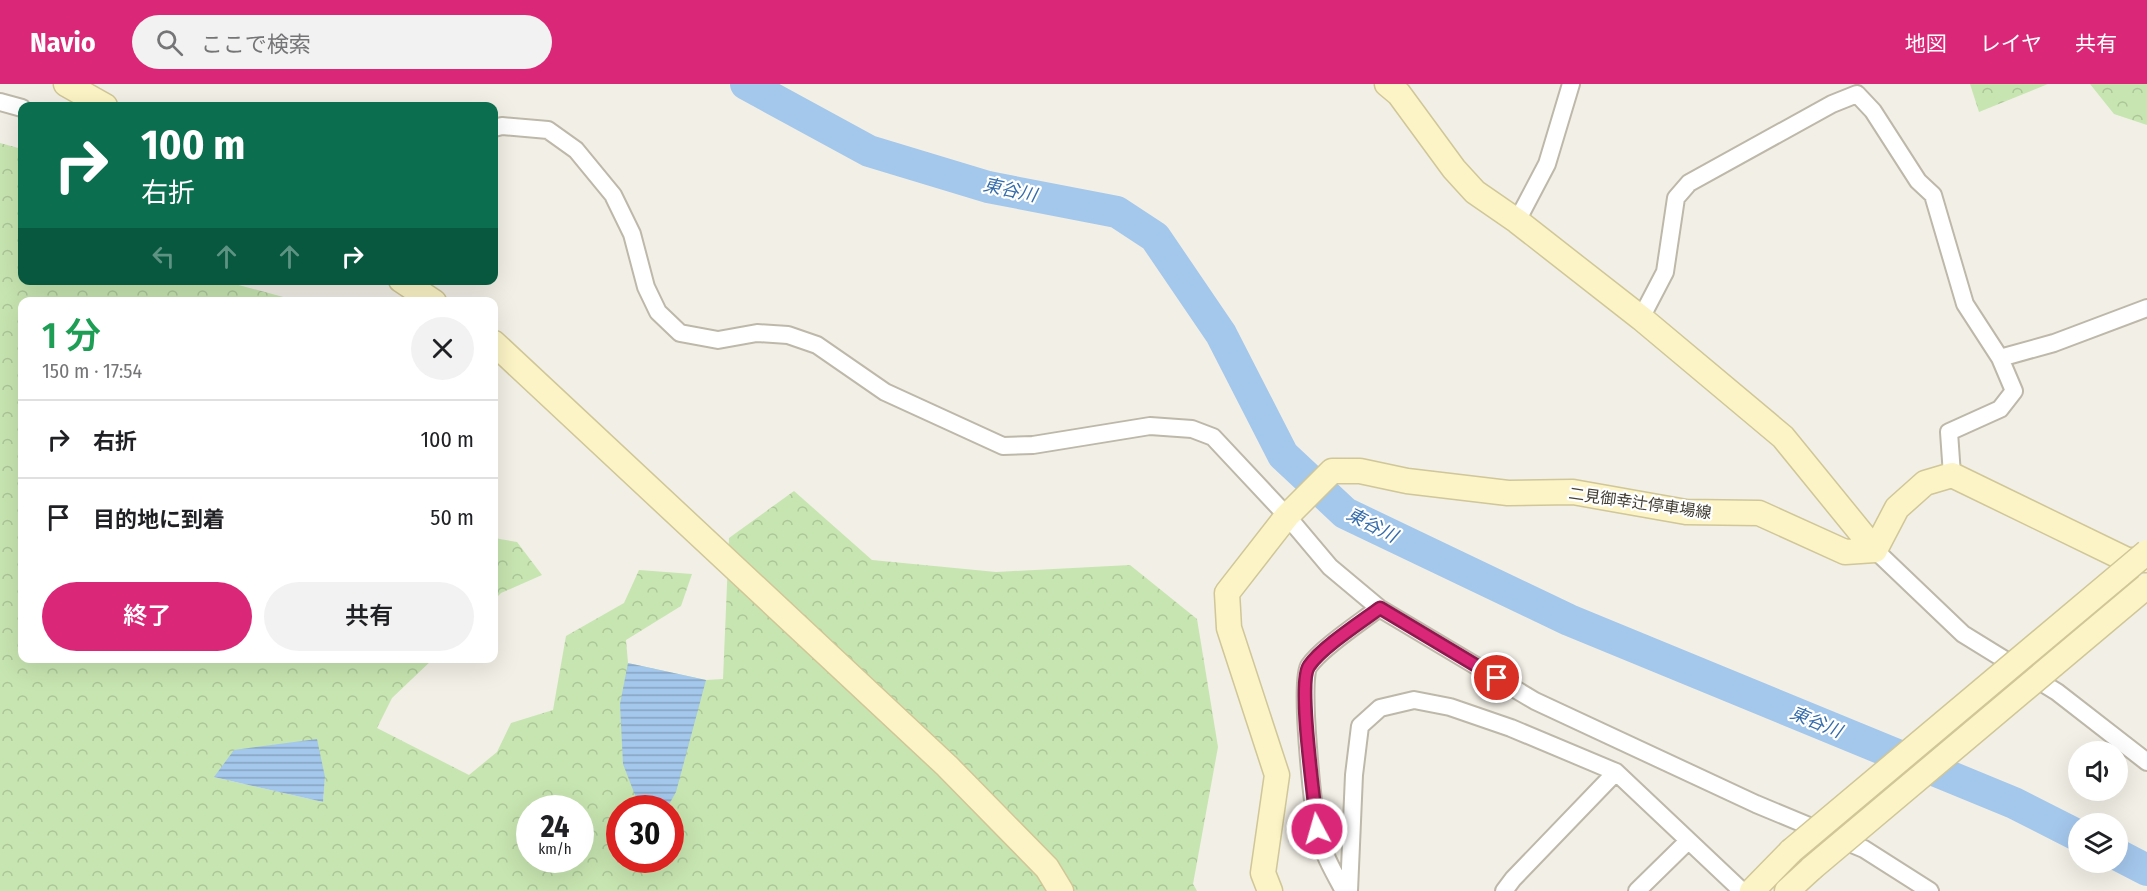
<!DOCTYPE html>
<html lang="ja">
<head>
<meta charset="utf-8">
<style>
	body { margin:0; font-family:"Fira Sans Condensed","Noto Sans JP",sans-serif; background:#f2f2f2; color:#202124; height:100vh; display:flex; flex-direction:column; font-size:22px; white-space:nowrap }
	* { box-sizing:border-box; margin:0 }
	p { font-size:20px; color:#757577 }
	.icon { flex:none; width:33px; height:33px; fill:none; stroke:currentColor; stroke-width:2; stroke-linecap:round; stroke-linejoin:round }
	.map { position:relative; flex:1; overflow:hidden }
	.details { position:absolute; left:18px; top:213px; width:480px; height:366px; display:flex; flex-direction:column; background:#fff; border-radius:12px; box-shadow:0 6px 24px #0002 }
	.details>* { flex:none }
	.guide { position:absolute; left:18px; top:18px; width:480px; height:183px; border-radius:12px; box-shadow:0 6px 24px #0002; background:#0b6e4f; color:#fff; overflow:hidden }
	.tools { position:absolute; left:2068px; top:657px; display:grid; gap:12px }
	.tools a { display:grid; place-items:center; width:60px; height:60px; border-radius:50%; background:#fff; box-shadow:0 6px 24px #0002; font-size:30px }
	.speed { position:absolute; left:516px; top:711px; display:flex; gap:12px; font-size:30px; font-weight:700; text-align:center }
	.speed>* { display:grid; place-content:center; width:78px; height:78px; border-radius:50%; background:#fff; box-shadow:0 6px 24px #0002; line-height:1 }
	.speed small { font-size:15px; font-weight:400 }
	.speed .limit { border:9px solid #d22; background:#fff; color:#111 }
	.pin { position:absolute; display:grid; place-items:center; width:51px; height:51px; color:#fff; margin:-26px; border:3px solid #fff; border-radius:50%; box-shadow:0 2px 6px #0007 }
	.me { position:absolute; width:66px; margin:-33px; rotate:354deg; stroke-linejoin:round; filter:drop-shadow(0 0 4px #0008) }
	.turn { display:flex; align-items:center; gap:21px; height:126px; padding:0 24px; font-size:27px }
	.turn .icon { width:78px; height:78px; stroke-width:2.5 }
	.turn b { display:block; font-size:42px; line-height:51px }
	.lanes { display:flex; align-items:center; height:57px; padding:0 24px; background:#0003; justify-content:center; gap:30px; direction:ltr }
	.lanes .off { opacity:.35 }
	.round { display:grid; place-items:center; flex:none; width:63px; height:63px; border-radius:32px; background:#f2f2f2 }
	.summary { display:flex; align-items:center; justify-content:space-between; height:102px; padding:0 24px }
	h1 { font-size:36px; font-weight:600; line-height:45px; color:#1e9e55 }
	.cta { display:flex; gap:12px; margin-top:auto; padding:12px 24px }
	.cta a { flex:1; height:69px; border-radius:36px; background:#db2777; color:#fff; font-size:24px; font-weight:600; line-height:69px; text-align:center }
	.cta a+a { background:#f2f2f2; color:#202124 }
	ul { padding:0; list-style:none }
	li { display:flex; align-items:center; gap:18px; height:78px; padding:0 24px; border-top:2px solid #e0e0e0 }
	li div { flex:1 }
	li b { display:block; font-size:22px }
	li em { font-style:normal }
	header { display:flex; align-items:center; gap:36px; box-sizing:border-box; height:84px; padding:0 30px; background:#db2777; color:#fff }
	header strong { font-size:28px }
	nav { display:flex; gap:33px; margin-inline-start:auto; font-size:21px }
	.search { width:420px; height:54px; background:#f2f2f2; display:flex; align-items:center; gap:15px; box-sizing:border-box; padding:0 21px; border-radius:33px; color:#757577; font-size:22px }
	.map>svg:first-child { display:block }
	.forest { fill:url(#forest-crowns); fill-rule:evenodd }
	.water { fill:url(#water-rules) }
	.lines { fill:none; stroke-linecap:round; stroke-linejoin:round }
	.river { stroke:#a4c7ec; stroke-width:32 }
	.street-casing { stroke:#bdb8a9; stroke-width:20 }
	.secondary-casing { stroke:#d0c697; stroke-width:27 }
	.street { stroke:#fff; stroke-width:16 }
	.secondary { stroke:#fcf4c6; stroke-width:24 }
	.secondary-bridge-casing { stroke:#d0c697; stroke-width:27; stroke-linecap:butt }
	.secondary-bridge { stroke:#fcf4c6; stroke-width:24 }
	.route-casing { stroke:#8e194d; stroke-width:15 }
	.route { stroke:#db2777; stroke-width:10 }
	.labels { text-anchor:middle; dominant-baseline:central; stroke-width:4.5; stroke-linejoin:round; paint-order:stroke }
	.street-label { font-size:16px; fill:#444035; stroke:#fff }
	.water-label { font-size:18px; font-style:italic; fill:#346cab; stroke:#fff }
</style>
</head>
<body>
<header>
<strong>Navio</strong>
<div class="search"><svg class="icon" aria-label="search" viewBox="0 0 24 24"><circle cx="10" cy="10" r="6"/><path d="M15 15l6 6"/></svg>ここで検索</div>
<nav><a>地図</a><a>レイヤ</a><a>共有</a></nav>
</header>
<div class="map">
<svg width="2147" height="807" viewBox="0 0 2147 807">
	<defs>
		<pattern id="forest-crowns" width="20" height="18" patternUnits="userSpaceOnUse" patternTransform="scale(1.5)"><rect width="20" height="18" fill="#c7e5b0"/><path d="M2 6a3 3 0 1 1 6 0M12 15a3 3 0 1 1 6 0" fill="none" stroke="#acc698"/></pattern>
		<pattern id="water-rules" width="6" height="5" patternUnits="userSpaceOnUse" patternTransform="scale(1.5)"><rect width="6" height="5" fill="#a4c7ec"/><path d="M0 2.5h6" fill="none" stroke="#87a3c0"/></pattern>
	</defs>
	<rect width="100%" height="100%" fill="#f2efe6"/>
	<!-- forest -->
	<path class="forest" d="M1970 0H2048L1979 28Z
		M2090 0H2147V41L2114 30Z
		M0 59 22 65V196L224 197 298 217 22 218V574L433 575 392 614 377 644 469 691 497 668 511 639 553 626 566 552 624 519 639 486 692 490 681 522 626 556 628 579 706 596 723 595 729 454 794 407 872 476 996 488 1130 481 1197 535 1218 663 1193 800 1197 807H0ZM214 693H325L323 717V718ZM530 724H580V776H530ZM620 724H670V776H620Z
		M494 454 517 458 542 491 501 509 494 516Z"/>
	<!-- water -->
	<path class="water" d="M628 579 706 596 676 708 667 724H640L623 680 620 620Z
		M317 655 325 693 323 718 214 693 234 666Z"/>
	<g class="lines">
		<!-- river -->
		<path class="river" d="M746 0 869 67 988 103 1117 128 1155 153 1221 250 1283 371 1345 429 1569 536 2014 719 2079 752
			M2118 771 2147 786"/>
		<!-- street casing -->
		<g class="street-casing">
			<path id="street" d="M0 18 22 24
				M494 44 502 42 548 46 576 66 613 111 632 150 646 203 658 228 680 249 718 256 757 249 788 251 817 261 885 308 1003 362 1033 361 1150 342 1192 345 1213 353 1287 432 1330 483 1379 524 1535 617 1756 720 1864 765 1930 807
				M1517 137 1547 80 1571 0
				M1641 234 1665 188 1676 114 1689 99 1832 20 1857 10 1873 27 1918 97 1933 111 1965 220 2000 274 2014 307 2000 325 1949 348 1952 391
				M2000 274 2054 259 2147 224
				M1875 466 1963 550 2057 608 2147 678
				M1344 807C1333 787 1322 768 1317 745 1313 722 1299 596 1309 582 1321 564 1361 538 1379 524
				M1349 807 1354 691 1360 642 1380 624 1414 616 1450 623 1511 644 1616 688 1742 807
				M1504 807 1513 795 1616 688
				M1637 807 1688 757"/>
		</g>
		<!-- secondary casing -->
		<g class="secondary-casing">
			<path id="secondary" d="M66 0 105 22
				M1387 0 1399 10 1454 85 1475 108 1517 137 1641 234 1783 353 1875 466
				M401 196 434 218
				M494 259 947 682 1047 784 1061 807
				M1875 466 1897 424 1925 399 1952 391 2127 476H2147
				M1270 807 1263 789 1277 691 1229 544 1227 509 1287 432 1332 387H1360L1407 397 1508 409 1573 408 1686 428 1759 429 1845 468 1875 466
				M1752 807 1791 767
				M1787 807 1812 784"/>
		</g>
		<!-- street -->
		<use href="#street" class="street"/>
		<!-- secondary -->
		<use href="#secondary" class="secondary"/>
		<!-- secondary-bridge casing -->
		<g class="secondary-bridge-casing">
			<path id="secondary-bridge" d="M1791 767 2147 468
				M1812 784 2147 502"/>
		</g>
		<!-- secondary-bridge -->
		<use href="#secondary-bridge" class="secondary-bridge"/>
	</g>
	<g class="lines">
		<!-- route casing -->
		<g class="route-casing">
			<path id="route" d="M1317 745C1315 718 1297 599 1309 582 1321 564 1361 538 1380 524L1497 594"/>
		</g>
		<!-- route -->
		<use href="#route" class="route"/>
	</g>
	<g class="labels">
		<!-- street labels -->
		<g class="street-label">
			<text transform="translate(1640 419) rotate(8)">二見御幸辻停車場線</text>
		</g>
		<!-- water labels -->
		<g class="water-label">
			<text transform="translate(1010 106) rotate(12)">東谷川</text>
			<text transform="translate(1372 441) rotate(27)">東谷川</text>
			<text transform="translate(1816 638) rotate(22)">東谷川</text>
		</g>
	</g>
</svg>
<div class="tools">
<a><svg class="icon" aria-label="sound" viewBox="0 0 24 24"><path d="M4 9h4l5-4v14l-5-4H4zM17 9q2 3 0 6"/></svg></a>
<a><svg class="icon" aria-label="layers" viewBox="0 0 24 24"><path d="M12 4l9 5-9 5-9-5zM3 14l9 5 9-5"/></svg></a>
</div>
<div class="speed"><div>24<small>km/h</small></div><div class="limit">30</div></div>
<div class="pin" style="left:1497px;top:594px;background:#d93025"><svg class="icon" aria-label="arrive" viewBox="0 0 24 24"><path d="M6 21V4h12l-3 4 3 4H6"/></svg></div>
<svg class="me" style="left:1317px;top:745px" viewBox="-20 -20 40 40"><circle r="17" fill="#db2777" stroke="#fff" stroke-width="3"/><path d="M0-11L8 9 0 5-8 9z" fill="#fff"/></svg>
<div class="guide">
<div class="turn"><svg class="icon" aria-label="right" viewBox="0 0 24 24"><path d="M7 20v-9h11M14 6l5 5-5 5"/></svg><div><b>100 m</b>右折</div></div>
<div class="lanes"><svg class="icon off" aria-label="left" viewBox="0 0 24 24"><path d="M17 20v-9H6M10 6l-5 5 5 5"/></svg><svg class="icon off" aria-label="ahead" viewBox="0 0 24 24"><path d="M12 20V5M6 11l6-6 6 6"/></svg><svg class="icon off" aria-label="ahead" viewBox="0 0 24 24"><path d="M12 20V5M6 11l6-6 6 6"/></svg><svg class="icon" aria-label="right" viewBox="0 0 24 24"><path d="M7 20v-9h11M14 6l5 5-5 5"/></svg></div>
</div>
<section class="details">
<div class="summary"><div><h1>1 分</h1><p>150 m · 17:54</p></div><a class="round"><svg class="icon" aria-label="close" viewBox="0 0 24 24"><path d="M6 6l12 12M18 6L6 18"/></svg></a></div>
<ul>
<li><svg class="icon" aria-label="right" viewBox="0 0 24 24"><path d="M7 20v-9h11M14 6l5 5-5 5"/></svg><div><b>右折</b></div><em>100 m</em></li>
<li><svg class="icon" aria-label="arrive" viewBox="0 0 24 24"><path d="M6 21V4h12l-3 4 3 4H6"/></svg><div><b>目的地に到着</b></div><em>50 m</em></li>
</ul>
<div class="cta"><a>終了</a><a>共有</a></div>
</section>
</div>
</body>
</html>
